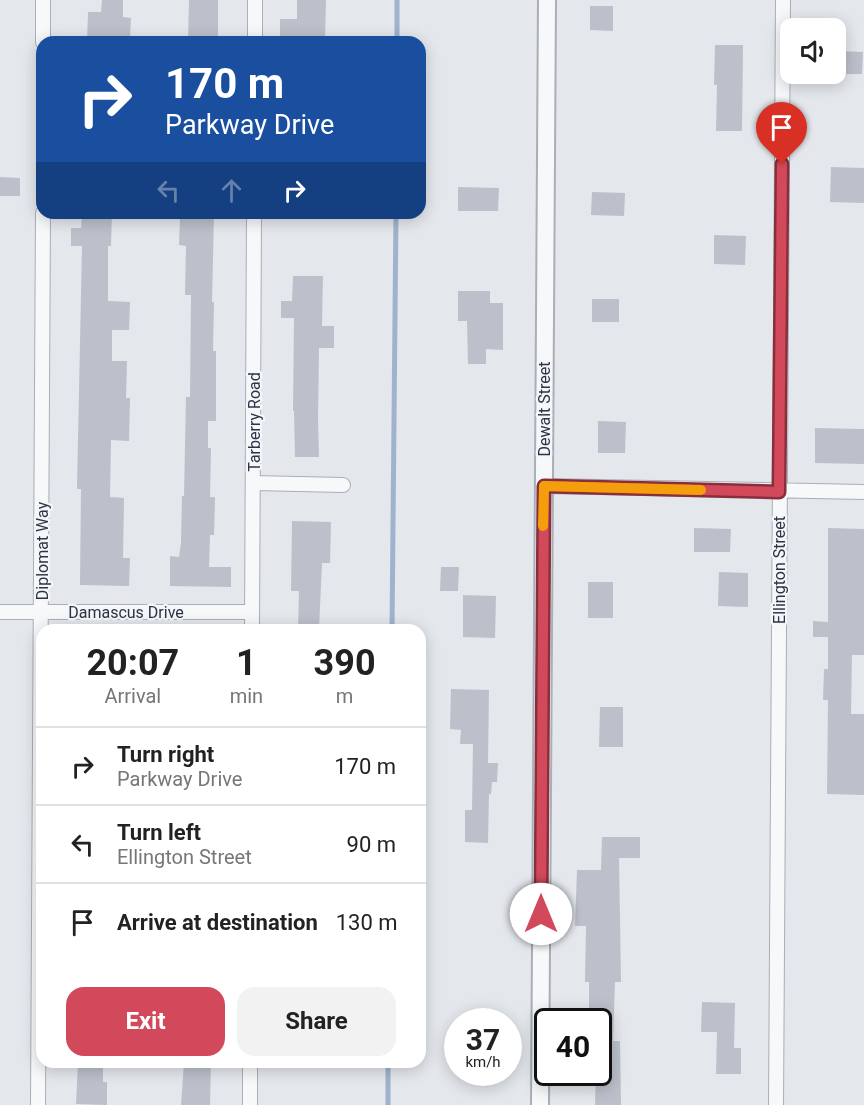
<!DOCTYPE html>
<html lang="en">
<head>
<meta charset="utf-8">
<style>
	body { margin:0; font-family:Roboto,sans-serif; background:#f2f2f2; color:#222; height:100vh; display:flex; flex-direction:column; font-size:22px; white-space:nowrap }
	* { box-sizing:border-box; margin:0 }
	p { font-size:20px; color:#767676 }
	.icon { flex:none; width:33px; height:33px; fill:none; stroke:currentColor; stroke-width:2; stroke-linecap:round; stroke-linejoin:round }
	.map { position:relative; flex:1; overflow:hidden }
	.panel { position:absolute; left:36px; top:624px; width:390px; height:444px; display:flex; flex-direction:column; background:#fff; border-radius:18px; box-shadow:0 3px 15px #0003 }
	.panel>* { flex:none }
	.top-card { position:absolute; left:36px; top:36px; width:390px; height:183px; border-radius:18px; box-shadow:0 3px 15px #0003; background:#1a4fa0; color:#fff; overflow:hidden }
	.fabs { position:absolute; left:780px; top:18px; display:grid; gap:12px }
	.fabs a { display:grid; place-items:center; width:66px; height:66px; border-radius:12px; background:#fff; box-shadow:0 3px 15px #0003; font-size:30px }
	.speed { position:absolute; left:444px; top:1008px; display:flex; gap:12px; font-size:30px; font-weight:700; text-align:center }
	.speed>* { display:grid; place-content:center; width:78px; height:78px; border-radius:50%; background:#fff; box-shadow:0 3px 15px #0003; line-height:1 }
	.speed small { font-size:15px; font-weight:400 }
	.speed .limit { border:3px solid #111; border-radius:9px; background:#fff; color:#111 }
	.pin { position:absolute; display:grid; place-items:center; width:51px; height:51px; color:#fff; margin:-62px -26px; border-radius:50% 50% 50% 0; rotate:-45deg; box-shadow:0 0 6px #0007 }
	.pin .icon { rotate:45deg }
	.me { position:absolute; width:66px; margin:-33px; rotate:0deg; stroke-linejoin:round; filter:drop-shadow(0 0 4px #0008) }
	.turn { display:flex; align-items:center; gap:21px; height:126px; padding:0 30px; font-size:27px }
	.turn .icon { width:78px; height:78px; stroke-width:2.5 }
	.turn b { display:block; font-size:42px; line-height:51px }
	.lanes { display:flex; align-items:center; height:57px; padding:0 30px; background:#0003; justify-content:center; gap:30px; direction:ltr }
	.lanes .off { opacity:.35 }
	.eta { display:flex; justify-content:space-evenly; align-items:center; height:102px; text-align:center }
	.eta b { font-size:36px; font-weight:700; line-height:42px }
	.cta { display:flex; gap:12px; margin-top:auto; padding:12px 30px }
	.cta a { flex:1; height:69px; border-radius:18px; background:#d1495b; color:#fff; font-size:24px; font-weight:700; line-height:69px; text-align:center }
	.cta a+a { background:#f2f2f2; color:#222 }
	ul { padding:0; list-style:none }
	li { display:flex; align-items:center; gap:18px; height:78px; padding:0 30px; border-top:2px solid #e0e0e0 }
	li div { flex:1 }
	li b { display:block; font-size:22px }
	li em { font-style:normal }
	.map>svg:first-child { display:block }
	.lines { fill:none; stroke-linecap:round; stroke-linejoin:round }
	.stream { stroke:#9fb4cc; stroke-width:5 }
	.building { fill:#bbc0ca }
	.minor-casing { stroke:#a9aeb7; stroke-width:16 }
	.tertiary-casing { stroke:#a9aeb7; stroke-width:20 }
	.minor { stroke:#f7f8fa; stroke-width:14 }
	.tertiary { stroke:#f7f8fa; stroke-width:16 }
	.route-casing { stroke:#882f3b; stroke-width:15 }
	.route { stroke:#d1495b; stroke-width:10 }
	.slow { stroke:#f59e0b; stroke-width:10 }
	.labels { text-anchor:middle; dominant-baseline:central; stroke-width:4.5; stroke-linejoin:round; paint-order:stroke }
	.street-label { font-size:16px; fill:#2b3445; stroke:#f4f6f9 }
</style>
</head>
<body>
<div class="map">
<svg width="864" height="1105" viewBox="0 0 864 1105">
	<rect width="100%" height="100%" fill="#e4e7ec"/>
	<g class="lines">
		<!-- stream -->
		<path class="stream" d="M397 42V0
			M392 630 396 213
			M388 1105V1062"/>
	</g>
	<!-- building -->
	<path class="building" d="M102 0H123V17L131 18 130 39H115V42H87L88 12H101Z
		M189 0H218V42H188Z
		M297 0H326L325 39 280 38V19H297Z
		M590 6H613V31L590 30Z
		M715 45H743L742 131H716L717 85H714Z
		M836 51 863 52 862 74H836Z
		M831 167 864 168V203L830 202Z
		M0 177 20 178V196H0Z
		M458 187 499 188 498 211H458Z
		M592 192 625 193 624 216 591 215Z
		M82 213H112L111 246H108V301L130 302 129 330H112V361H127L126 398H130L129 441 111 440 110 497 124 498 123 558H130L129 586 80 585 81 489H77L82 246H71V228H81Z
		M191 213H214L212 302H214L213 351H216V421H208V448H211L210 497H215L214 535H210L209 567H231V587L170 586V556L179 557 181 543 182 496H184L186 397H190L191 295H185L186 246 179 245 180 219H191Z
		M714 235 746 236 745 265 714 264Z
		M293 276H323L322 326H334V348H319L318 420 319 457H295L294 411H293L294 318H281V301H292Z
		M458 291H490V303H503V350L486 349V364H468L467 321H458Z
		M592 299H619V322H592Z
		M598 421 626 422 625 453H598Z
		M815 428 864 429V464L815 463Z
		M292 521 331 522 330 563H322L319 630H298L299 591H291Z
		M694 528 731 529 730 552H694Z
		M828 528 864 529V655H852L851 714H864V795L827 794 828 700H823L824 669H828V637H813V621L828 622Z
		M441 567H459L458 591H440Z
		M719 572 748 573V607L718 606Z
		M588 582H613V618H588Z
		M463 595 496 596 495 638 463 637Z
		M451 689 489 690 488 763H498L497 782H492L491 794H489L488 843 465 842V810H472L473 744H460L461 730 450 729Z
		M600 707H623V747H599Z
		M602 837H640V858H619L621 982H615L613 1041H620L621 1105H595L596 1072H598V1016H589V982H585L586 926H575L577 870H601Z
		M702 1002 735 1003 734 1048H741V1074H716L717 1032H701Z
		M78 1062H103V1082H107V1105L76 1104Z
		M184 1062H211L210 1105H181Z"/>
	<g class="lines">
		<!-- minor casing -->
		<g class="minor-casing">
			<path id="minor" d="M43 42V0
				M255 42V0
				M253 483 343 485
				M544 486 864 492
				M0 612H252
				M252 630 254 213
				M38 1105 43 213
				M250 1105V1062
				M776 1105 783 0"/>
		</g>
		<!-- tertiary casing -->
		<g class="tertiary-casing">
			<path id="tertiary" d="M540 1105 547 0"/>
		</g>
		<!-- minor -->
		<use href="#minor" class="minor"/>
		<!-- tertiary -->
		<use href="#tertiary" class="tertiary"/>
	</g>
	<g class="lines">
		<!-- route casing -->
		<g class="route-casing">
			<path id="route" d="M541 914 544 486 779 492 782 164"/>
		</g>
		<!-- route -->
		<use href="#route" class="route"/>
		<!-- slow -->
		<path class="slow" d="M543 526 544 486 701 490"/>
	</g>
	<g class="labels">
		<!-- street labels -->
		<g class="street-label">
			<text transform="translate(544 409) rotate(-90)">Dewalt Street</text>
			<text transform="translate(254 422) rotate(-90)">Tarberry Road</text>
			<text transform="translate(42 551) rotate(-90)">Diplomat Way</text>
			<text transform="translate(779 570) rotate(-90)">Ellington Street</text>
			<text x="126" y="612">Damascus Drive</text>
		</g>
	</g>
</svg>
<div class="fabs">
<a><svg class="icon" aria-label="sound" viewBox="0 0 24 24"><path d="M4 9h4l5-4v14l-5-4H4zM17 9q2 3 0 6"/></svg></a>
</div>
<div class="speed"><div>37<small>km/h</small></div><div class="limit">40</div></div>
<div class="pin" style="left:782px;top:164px;background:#d93025"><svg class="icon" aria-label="arrive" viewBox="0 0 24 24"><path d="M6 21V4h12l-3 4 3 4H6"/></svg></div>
<svg class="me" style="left:541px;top:914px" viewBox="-20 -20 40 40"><circle r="19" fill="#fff"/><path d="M0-13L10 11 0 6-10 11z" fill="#d1495b"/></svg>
<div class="top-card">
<div class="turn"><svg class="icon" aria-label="right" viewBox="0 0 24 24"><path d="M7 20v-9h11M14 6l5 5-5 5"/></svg><div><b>170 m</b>Parkway Drive</div></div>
<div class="lanes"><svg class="icon off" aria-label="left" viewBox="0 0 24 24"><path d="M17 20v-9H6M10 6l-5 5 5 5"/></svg><svg class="icon off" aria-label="ahead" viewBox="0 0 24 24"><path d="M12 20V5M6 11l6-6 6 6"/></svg><svg class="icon" aria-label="right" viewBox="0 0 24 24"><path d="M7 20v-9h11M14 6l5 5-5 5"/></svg></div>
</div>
<section class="panel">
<div class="eta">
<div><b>20:07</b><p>Arrival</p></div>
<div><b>1</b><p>min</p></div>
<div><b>390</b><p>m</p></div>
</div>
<ul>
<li><svg class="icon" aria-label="right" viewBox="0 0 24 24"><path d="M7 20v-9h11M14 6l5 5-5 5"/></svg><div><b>Turn right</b><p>Parkway Drive</p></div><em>170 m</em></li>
<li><svg class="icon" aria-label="left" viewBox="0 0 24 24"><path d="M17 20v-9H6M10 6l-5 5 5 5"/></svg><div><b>Turn left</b><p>Ellington Street</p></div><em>90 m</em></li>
<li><svg class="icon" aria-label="arrive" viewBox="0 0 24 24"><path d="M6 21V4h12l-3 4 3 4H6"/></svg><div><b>Arrive at destination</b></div><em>130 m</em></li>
</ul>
<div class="cta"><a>Exit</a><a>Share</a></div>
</section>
</div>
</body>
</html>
